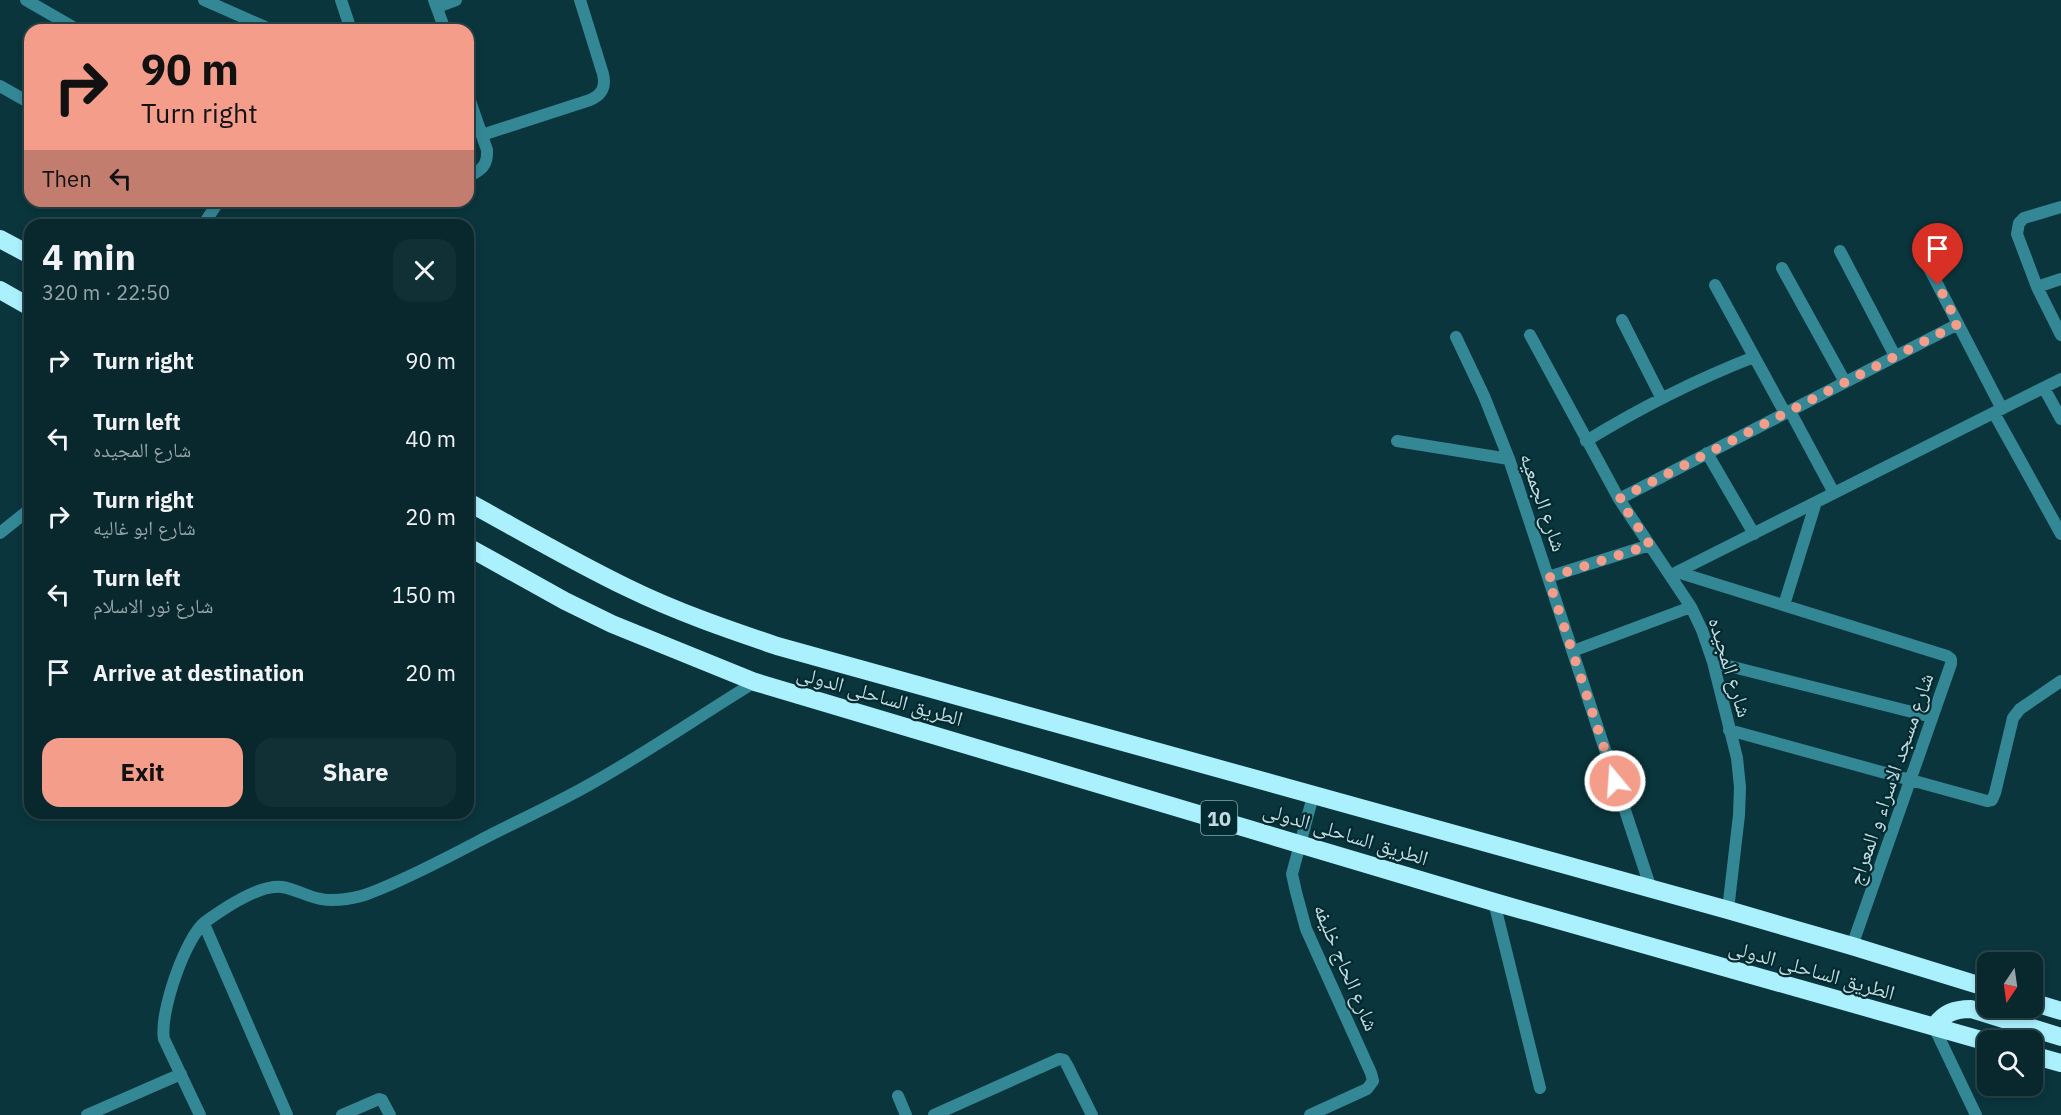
<!DOCTYPE html>
<html lang="en">
<head>
<meta charset="utf-8">
<style>
	body { margin:0; font-family:"IBM Plex Sans","Noto Naskh Arabic",sans-serif; background:#113035; color:#f1f3f6; height:100vh; display:flex; flex-direction:column; font-size:22px; white-space:nowrap }
	* { box-sizing:border-box; margin:0 }
	p { font-size:20px; color:#98a6aa }
	.icon { flex:none; width:33px; height:33px; fill:none; stroke:currentColor; stroke-width:2; stroke-linecap:round; stroke-linejoin:round }
	.map { position:relative; flex:1; overflow:hidden }
	.drawer { position:absolute; left:24px; top:219px; width:450px; height:600px; display:flex; flex-direction:column; background:#08282d; border-radius:18px; box-shadow:0 3px 9px #0003,0 0 0 2px #294449 }
	.drawer>* { flex:none }
	.guide { position:absolute; left:24px; top:24px; width:450px; height:183px; border-radius:18px; box-shadow:0 3px 9px #0003,0 0 0 2px #294449; background:#f49d8b; color:#111; overflow:hidden }
	.needle { width:39px; rotate:193deg }
	.tools { position:absolute; left:1977px; top:952px; display:grid; gap:12px }
	.tools a { display:grid; place-items:center; width:66px; height:66px; border-radius:12px; background:#08282d; box-shadow:0 3px 9px #0003,0 0 0 2px #294449; font-size:30px }
	.pin { position:absolute; display:grid; place-items:center; width:51px; height:51px; color:#fff; margin:-62px -26px; border-radius:50% 50% 50% 0; rotate:-45deg; box-shadow:0 0 6px #0007 }
	.pin .icon { rotate:45deg }
	.me { position:absolute; width:66px; margin:-33px; rotate:342deg; stroke-linejoin:round; filter:drop-shadow(0 0 4px #0008) }
	.turn { display:flex; align-items:center; gap:21px; height:126px; padding:0 18px; font-size:27px }
	.turn .icon { width:78px; height:78px; stroke-width:2.5 }
	.turn b { display:block; font-size:42px; line-height:51px }
	.then { display:flex; align-items:center; height:57px; padding:0 18px; background:#0003; gap:12px; font-size:22px }
	.round { display:grid; place-items:center; flex:none; width:63px; height:63px; border-radius:18px; background:#113035 }
	.headline { display:flex; align-items:center; justify-content:space-between; height:102px; padding:0 18px }
	h1 { font-size:36px; font-weight:700; line-height:45px }
	.button { display:flex; gap:12px; margin-top:auto; padding:12px 18px }
	.button a { flex:1; height:69px; border-radius:18px; background:#f49d8b; color:#111; font-size:24px; font-weight:700; line-height:69px; text-align:center }
	.button a+a { background:#113035; color:#f1f3f6 }
	ul { padding:0; list-style:none }
	li { display:flex; align-items:center; gap:18px; height:78px; padding:0 18px }
	li div { flex:1 }
	li b { display:block; font-size:22px }
	li em { font-style:normal }
	.map>svg:first-child { display:block }
	.lines { fill:none; stroke-linecap:round; stroke-linejoin:round }
	.street { stroke:#348795; stroke-width:12 }
	.highway { stroke:#aaf0fd; stroke-width:18 }
	.route { stroke:#f49d8b; stroke-width:10; stroke-dasharray:0 18 }
	.labels { text-anchor:middle; dominant-baseline:central; stroke-width:4.5; stroke-linejoin:round; paint-order:stroke }
	.shield { fill:#002b31; stroke:#8aa6aa; stroke-width:1.5 }
	.shield-label { font-size:20px; font-weight:bold; fill:#c5dade }
	.street-label { font-size:21px; fill:#c5dade; stroke:#002b31 }
</style>
</head>
<body>
<div class="map">
<svg width="2061" height="1115" viewBox="0 0 2061 1115">
	<rect width="100%" height="100%" fill="#0a353c"/>
	<g class="lines">
		<!-- street -->
		<path class="street" d="M26 0 78 30
			M204 0 272 30
			M341 0 351 30
			M434 0 445 30
			M437 7 456 0
			M0 86 30 103
			M468 95 487 150C488 166 481 170 468 177
			M482 135 590 100C602 95 606 87 603 74L580 0
			M204 201 215 207
			M2061 207 2024 218 2019 223 2017 234 2037 287 2061 335
			M203 225 219 201
			M1840 251 1895 356
			M1928 266 2002 409
			M1782 268 1845 382
			M1715 285 1785 413
			M2037 287 2061 279
			M1622 320 1661 397
			M1530 335 1619 499 1691 607 1702 630 1713 662 1737 758 1740 787 1739 815 1728 910
			M1456 337 1484 396 1509 459 1651 889
			M2044 388 2061 419
			M1790 411 1834 493
			M1994 413 2061 534
			M1397 441 1509 459
			M1586 441C1640 408 1695 380 1754 357
			M1707 453 1754 534
			M1619 499 1958 324
			M0 533 30 509
			M1677 572 1947 656 1951 659V664L1852 946
			M1673 574 2061 379
			M1548 577 1650 545
			M1784 605 1816 502
			M1573 651 1691 607
			M1713 662 1932 717
			M1729 730 1987 801 1992 800 1995 793 2013 718 2020 709 2061 681
			M1494 902 1540 1088
			M204 924 287 1115
			M1934 1027 1976 1115
			M898 1096 906 1115
			M87 1115 181 1074
			M200 1115 164 1039C159 1014 185 938 205 922 223 909 260 884 282 887 296 889 308 897 321 899 335 902 358 898 370 893 407 879 442 860 477 842 515 822 556 804 594 782 649 751 701 715 755 682
			M342 1115 379 1099 382 1100 390 1115
			M934 1115 1059 1059 1064 1060 1067 1065 1092 1115
			M1310 1115 1367 1089 1373 1081 1371 1073 1306 929 1296 892 1292 874 1313 796"/>
		<!-- highway -->
		<path class="highway" d="M0 239 30 255
			M0 290 30 307
			M468 502C521 531 574 562 628 588 677 612 727 629 777 646L1728 910 1852 946 1988 988
			M468 547 565 601 612 624 755 682 1494 902 1988 1042
			M2032 1002 2061 1011
			M1934 1027C1944 1013 1954 1009 1971 1009L2061 1037
			M2032 1055 2061 1063"/>
	</g>
	<g class="lines">
		<!-- route -->
		<path class="route" d="M1615 781 1548 578 1650 545 1619 499 1958 324 1938 285"/>
	</g>
	<g class="labels">
		<!-- shield labels -->
		<rect class="shield" x="1201" y="801" width="36" height="34" rx="4.5"/>
		<g class="shield-label">
			<text x="1219" y="818">10</text>
		</g>
		<!-- street labels -->
		<g class="street-label">
			<text transform="translate(1544 502) rotate(71)">شارع الجمعيه</text>
			<text transform="translate(1731 667) rotate(73)">شارع المجيده</text>
			<text transform="translate(880 695) rotate(16)">الطريق الساحلى الدولى</text>
			<text transform="translate(1890 779) rotate(-71)">شارع مسجد الاسراء و المعراج</text>
			<text transform="translate(1346 833) rotate(17)">الطريق الساحلى الدولى</text>
			<text transform="translate(1347 967) rotate(67)">شارع الحاج خليفه</text>
			<text transform="translate(1812 969) rotate(16)">الطريق الساحلى الدولى</text>
		</g>
	</g>
</svg>
<div class="tools">
<a><svg class="needle" viewBox="-14 -14 28 28"><path d="M0-13l5 13h-10z" fill="#e53935"/><path d="M0 13l5-13h-10z" fill="#98a6aa"/></svg></a>
<a><svg class="icon" aria-label="search" viewBox="0 0 24 24"><circle cx="10" cy="10" r="6"/><path d="M15 15l6 6"/></svg></a>
</div>
<div class="pin" style="left:1938px;top:285px;background:#d93025"><svg class="icon" aria-label="arrive" viewBox="0 0 24 24"><path d="M6 21V4h12l-3 4 3 4H6"/></svg></div>
<svg class="me" style="left:1615px;top:781px" viewBox="-20 -20 40 40"><circle r="17" fill="#f49d8b" stroke="#fff" stroke-width="3"/><path d="M0-11L8 9 0 5-8 9z" fill="#fff"/></svg>
<div class="guide">
<div class="turn"><svg class="icon" aria-label="right" viewBox="0 0 24 24"><path d="M7 20v-9h11M14 6l5 5-5 5"/></svg><div><b>90 m</b>Turn right</div></div>
<div class="then">Then<svg class="icon" aria-label="left" viewBox="0 0 24 24"><path d="M17 20v-9H6M10 6l-5 5 5 5"/></svg></div>
</div>
<section class="drawer">
<div class="headline"><div><h1>4 min</h1><p>320 m · 22:50</p></div><a class="round"><svg class="icon" aria-label="close" viewBox="0 0 24 24"><path d="M6 6l12 12M18 6L6 18"/></svg></a></div>
<ul>
<li><svg class="icon" aria-label="right" viewBox="0 0 24 24"><path d="M7 20v-9h11M14 6l5 5-5 5"/></svg><div><b>Turn right</b></div><em>90 m</em></li>
<li><svg class="icon" aria-label="left" viewBox="0 0 24 24"><path d="M17 20v-9H6M10 6l-5 5 5 5"/></svg><div><b>Turn left</b><p>شارع المجيده</p></div><em>40 m</em></li>
<li><svg class="icon" aria-label="right" viewBox="0 0 24 24"><path d="M7 20v-9h11M14 6l5 5-5 5"/></svg><div><b>Turn right</b><p>شارع ابو غاليه</p></div><em>20 m</em></li>
<li><svg class="icon" aria-label="left" viewBox="0 0 24 24"><path d="M17 20v-9H6M10 6l-5 5 5 5"/></svg><div><b>Turn left</b><p>شارع نور الاسلام</p></div><em>150 m</em></li>
<li><svg class="icon" aria-label="arrive" viewBox="0 0 24 24"><path d="M6 21V4h12l-3 4 3 4H6"/></svg><div><b>Arrive at destination</b></div><em>20 m</em></li>
</ul>
<div class="button"><a>Exit</a><a>Share</a></div>
</section>
</div>
</body>
</html>
